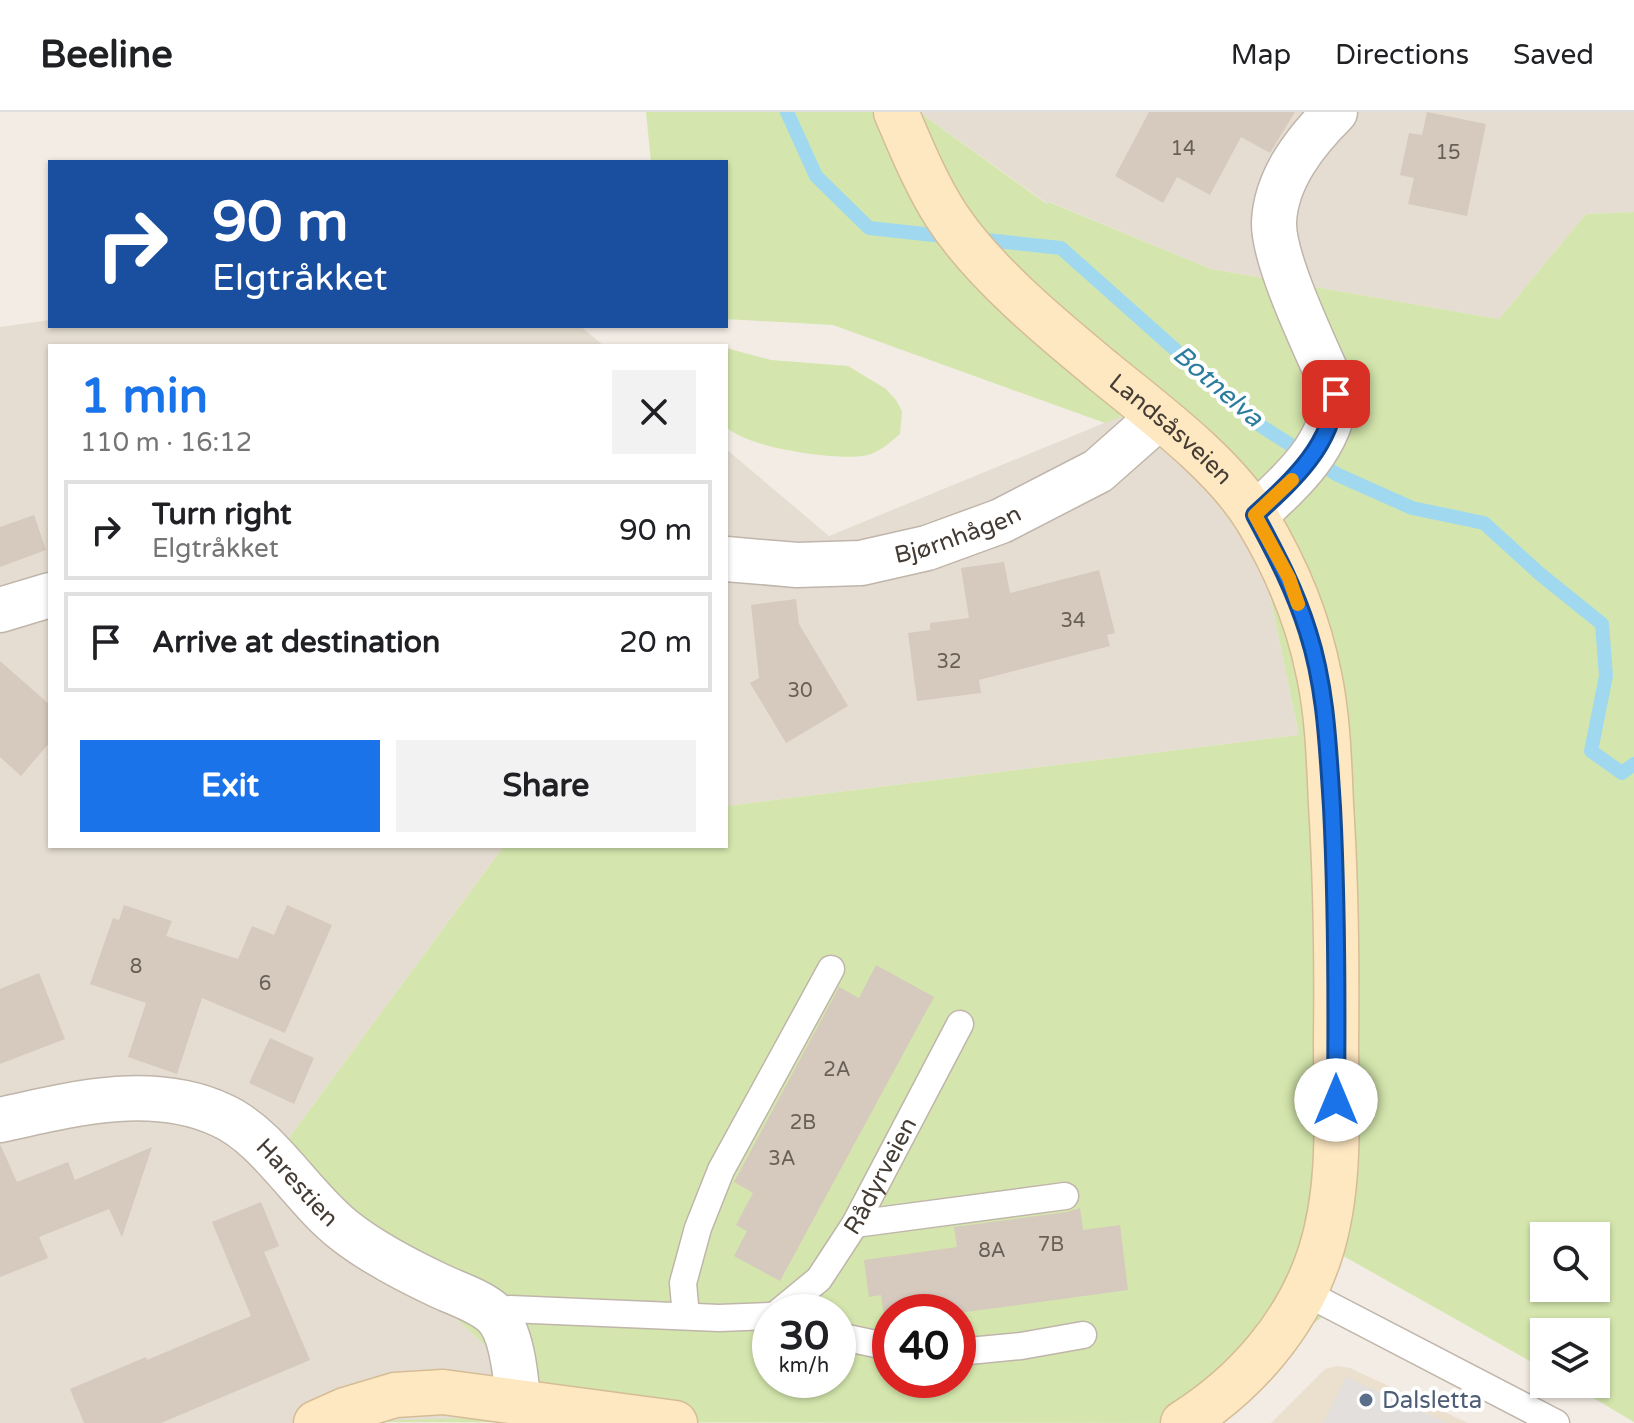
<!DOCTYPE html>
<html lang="en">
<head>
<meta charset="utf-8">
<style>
	body { margin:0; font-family:"Varela Round",sans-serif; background:#f2f2f2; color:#202124; height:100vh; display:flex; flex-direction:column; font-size:30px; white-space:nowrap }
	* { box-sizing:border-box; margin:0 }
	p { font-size:26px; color:#757577 }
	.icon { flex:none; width:44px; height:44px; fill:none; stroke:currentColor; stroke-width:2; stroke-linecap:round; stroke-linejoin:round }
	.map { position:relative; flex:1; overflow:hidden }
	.drawer { position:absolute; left:48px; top:232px; width:680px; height:504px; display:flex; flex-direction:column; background:#fff; border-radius:0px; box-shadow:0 2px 6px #0004 }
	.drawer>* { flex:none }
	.hud { position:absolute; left:48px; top:48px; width:680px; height:168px; border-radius:0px; box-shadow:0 2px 6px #0004; background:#1a4fa0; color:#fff; overflow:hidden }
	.buttons { position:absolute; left:1530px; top:1110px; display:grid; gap:16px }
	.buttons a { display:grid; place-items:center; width:80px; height:80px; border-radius:0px; background:#fff; box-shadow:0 2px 6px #0004; font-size:40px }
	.speed { position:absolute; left:752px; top:1182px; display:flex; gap:16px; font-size:40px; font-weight:700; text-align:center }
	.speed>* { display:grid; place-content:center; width:104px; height:104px; border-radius:50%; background:#fff; box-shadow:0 2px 6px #0004; line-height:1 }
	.speed small { font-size:20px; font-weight:400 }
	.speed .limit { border:12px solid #d22; background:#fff; color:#111 }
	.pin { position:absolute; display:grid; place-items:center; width:68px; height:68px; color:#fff; margin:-34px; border-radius:16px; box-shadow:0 4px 12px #0006 }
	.me { position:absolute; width:88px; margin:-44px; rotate:0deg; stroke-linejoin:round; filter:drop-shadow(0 0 6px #0008) }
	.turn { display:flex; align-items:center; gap:28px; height:168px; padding:0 32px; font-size:36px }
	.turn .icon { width:104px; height:104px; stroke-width:2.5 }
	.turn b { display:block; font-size:56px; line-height:68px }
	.round { display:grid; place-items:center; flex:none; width:84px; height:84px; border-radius:0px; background:#f2f2f2 }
	.headline { display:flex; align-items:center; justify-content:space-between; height:136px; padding:0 32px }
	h1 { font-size:48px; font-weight:700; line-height:60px; color:#1a73e8 }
	.button { display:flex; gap:16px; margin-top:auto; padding:16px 32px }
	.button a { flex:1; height:92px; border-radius:0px; background:#1a73e8; color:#fff; font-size:32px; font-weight:700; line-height:92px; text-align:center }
	.button a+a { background:#f2f2f2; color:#202124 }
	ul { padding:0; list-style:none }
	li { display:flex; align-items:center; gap:24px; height:100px; margin:0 16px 12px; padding:0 16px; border:4px solid #e0e0e0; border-radius:0px }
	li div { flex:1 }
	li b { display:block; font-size:30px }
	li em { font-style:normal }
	header { display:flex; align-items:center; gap:48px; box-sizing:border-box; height:112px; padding:0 40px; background:#fff; border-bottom:2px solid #e0e0e0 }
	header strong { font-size:38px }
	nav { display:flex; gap:44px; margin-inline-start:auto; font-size:28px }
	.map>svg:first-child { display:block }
	.residential { fill:#e6ddd2 }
	.education { fill:#ebdfce }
	.green { fill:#d4e6ad; fill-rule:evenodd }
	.parking { fill:#e2dfdc }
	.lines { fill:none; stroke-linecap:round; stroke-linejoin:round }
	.stream { stroke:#a0d9ef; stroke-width:14 }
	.building { fill:#d6c9bd }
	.lane-casing { stroke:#c0b5aa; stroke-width:29 }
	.street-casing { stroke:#c0b5aa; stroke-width:47 }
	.secondary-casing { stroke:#d5bc96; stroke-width:47 }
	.lane { stroke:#fff; stroke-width:26 }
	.street { stroke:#fff; stroke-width:44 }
	.secondary { stroke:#fee8c2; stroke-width:44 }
	.route-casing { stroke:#114b97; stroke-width:20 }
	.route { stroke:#1a73e8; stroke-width:14 }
	.slow { stroke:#f59e0b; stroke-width:14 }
	.service-dot { fill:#5c6f8a; stroke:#fff; stroke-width:3 }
	.labels { text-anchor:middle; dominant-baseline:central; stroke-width:8; stroke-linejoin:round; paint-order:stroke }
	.number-label { font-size:20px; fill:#685f56 }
	.street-label { font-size:24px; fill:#443c34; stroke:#fff }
	.service-label { font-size:24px; fill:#4e5e75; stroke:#fff; text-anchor:start }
	.water-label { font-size:26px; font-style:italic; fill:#2c7c9e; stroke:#fff }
</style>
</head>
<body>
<header>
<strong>Beeline</strong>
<nav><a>Map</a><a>Directions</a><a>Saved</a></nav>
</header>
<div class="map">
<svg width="1634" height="1311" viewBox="0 0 1634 1311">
	<rect width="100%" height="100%" fill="#f2ece4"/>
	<!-- residential -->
	<path class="residential" d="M919 0H1634V100L1586 102 1499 207 1211 157 1050 90 1048 92Z
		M50 208V214H580L604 234H50V734H504L277 1042 562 1304 342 1311H0V215Z
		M1126 302 1254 407 1299 623 726 694V337L829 424Z"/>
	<!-- education -->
	<path class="education" d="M1338 1254 1350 1256 1468 1311H1271L1325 1257Z"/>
	<!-- green -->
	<path class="green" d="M646 0H919L1047 92 1049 90 1211 157 1499 207 1586 102 1634 100V1310L1570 1272H1596V1220H1544V1257L1338 1141 1326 1202 1184 1311 342 1310 561 1303 277 1042 504 734H726V694L1299 623 1254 407 1126 303 1105 311 833 213 726 207V50H651ZM1544 1124H1596V1176H1544ZM770 1200H838V1268H770ZM890 1200H958V1268H890Z
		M726 236 771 248 848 254 886 277 896 288 902 299 900 322C889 331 878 342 863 344 833 348 748 336 726 315Z"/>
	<!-- parking -->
	<path class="parking" d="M1346 1265 1447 1311H1323Z"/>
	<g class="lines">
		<!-- stream -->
		<path class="stream" d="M787 0 816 64 869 116 952 125
			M977 127 1061 136 1261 314 1338 363 1412 396 1484 411 1540 462 1602 512 1606 564 1591 639 1622 661 1634 652"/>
	</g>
	<!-- building -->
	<path class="building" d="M1149 0H1295L1270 41 1241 25 1210 83 1177 65 1163 91 1115 64Z
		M1427 0 1486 12 1467 104 1408 92 1414 66 1400 63 1409 21 1422 23Z
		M34 403 46 438 0 455V415Z
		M1004 450 1010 481 1099 458 1115 521 1107 523 1110 534 979 568 981 581 917 589 908 521 930 518V511L969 506 961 456Z
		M796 487 799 512 848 594 786 631 750 571 759 566 751 493Z
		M0 549 50 593V630L21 664 0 645Z
		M124 793 172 809 166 824 238 847 252 814 274 823 287 793 332 813 285 921 202 886 177 962 128 945 146 891 90 872 113 806 119 808Z
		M876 853 934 885 780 1169 734 1144 747 1119 736 1113 753 1081 734 1070 839 875 859 886Z
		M39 861 65 927 0 952V877Z
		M270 926 314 946 294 992 249 971Z
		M0 1032 17 1070 68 1050 75 1068 152 1035 122 1125 109 1097 39 1125 48 1146 0 1165Z
		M261 1090 279 1134 264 1140 310 1248 161 1311H84L70 1277 146 1245 147 1248 251 1204 212 1110Z
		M1080 1096 1083 1118 1120 1113 1128 1178 958 1201 890 1200V1210L885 1211 881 1183 869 1185 864 1148 957 1135 954 1115 1067 1100Z"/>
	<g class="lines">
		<!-- lane casing -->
		<g class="lane-casing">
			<g id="lane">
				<path d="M855 1112 1065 1084"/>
				<path d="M1304 1180 1556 1311"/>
				<path id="s1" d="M779 1200 819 1167 855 1112 960 912"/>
				<path d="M495 1203 510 1197 719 1206 770 1204"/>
				<path d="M686 1204 683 1171 698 1116 721 1058 831 857"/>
				<path d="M838 1224 890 1235"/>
				<path d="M958 1240 1021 1234 1083 1223"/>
			</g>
		</g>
		<!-- street casing -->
		<g class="street-casing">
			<g id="street">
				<path d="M1255 403C1292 369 1331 335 1336 282 1319 242 1273 150 1274 110 1276 66 1306 29 1335 0"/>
				<path id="s2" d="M726 447 797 453 861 451 927 436 1001 409 1098 359 1159 305"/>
				<path d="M0 498 50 483"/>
				<path id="s3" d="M0 1008C71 992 152 971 221 1003 269 1024 303 1087 345 1119 373 1141 408 1159 440 1174 457 1182 480 1189 494 1202 512 1218 516 1265 518 1288"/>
			</g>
		</g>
		<!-- secondary casing -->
		<g class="secondary-casing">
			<g id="secondary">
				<path id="s4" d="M896 0C911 35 925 70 946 103 983 160 1051 216 1103 259 1153 300 1224 352 1257 407 1286 455 1308 507 1319 563 1328 605 1329 649 1331 692 1336 771 1337 850 1336 929 1336 1000 1342 1074 1320 1142 1297 1213 1245 1272 1183 1311"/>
				<path d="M316 1311 345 1298 395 1283 443 1280 675 1311"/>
			</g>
		</g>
		<!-- lane -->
		<use href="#lane" class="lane"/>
		<!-- street -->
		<use href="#street" class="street"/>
		<!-- secondary -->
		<use href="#secondary" class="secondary"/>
	</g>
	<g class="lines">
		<!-- route casing -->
		<g class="route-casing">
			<path id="route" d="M1336 282C1331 335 1292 369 1255 403 1276 442 1295 478 1308 520 1326 576 1328 636 1332 695 1337 793 1337 890 1336 988"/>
		</g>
		<!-- route -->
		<use href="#route" class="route"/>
		<!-- slow -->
		<path class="slow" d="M1292 368 1255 403 1289 466 1298 492"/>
	</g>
	<!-- markers -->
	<circle class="service-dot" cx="1366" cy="1288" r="8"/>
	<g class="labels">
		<!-- number labels -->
		<g class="number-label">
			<text x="1183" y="37">14</text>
			<text x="1448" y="41">15</text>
			<text x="1073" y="509">34</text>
			<text x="949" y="550">32</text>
			<text x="800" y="579">30</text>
			<text x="136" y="855">8</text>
			<text x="265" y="872">6</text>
			<text x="837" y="958">2A</text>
			<text x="803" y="1011">2B</text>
			<text x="782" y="1047">3A</text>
			<text x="1051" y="1133">7B</text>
			<text x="992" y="1139">8A</text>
		</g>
		<!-- street labels -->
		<g class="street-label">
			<text stroke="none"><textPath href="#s4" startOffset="426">Landsåsveien</textPath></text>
			<text stroke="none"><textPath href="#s2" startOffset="236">Bjørnhågen</textPath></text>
			<text stroke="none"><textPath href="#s1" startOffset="172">Rådyrveien</textPath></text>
			<text stroke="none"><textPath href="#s3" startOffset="328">Harestien</textPath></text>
		</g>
		<!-- service labels -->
		<g class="service-label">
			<text x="1382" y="1288">Dalsletta</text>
		</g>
		<!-- water labels -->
		<g class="water-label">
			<text transform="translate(1218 274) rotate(41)">Botnelva</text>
		</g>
	</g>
</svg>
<div class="buttons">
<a><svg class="icon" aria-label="search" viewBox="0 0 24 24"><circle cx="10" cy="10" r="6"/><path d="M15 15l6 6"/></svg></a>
<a><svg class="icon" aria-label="layers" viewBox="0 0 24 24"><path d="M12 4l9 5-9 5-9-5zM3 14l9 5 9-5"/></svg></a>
</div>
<div class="speed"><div>30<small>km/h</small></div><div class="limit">40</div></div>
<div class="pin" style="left:1336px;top:282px;background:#d93025"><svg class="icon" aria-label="arrive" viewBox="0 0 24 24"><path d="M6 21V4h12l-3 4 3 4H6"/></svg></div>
<svg class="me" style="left:1336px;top:988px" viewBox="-20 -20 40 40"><circle r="19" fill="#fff"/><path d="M0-13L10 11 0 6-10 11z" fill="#1a73e8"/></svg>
<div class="hud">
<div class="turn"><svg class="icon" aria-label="right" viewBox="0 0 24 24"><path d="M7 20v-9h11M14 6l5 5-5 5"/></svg><div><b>90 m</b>Elgtråkket</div></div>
</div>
<section class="drawer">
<div class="headline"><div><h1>1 min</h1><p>110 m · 16:12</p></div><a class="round"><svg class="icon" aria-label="close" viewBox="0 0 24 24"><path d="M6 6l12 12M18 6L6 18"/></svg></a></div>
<ul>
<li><svg class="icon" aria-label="right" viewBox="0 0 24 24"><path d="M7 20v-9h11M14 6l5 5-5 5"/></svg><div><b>Turn right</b><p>Elgtråkket</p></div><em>90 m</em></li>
<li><svg class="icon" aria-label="arrive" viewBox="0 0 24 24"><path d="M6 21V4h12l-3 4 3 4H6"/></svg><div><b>Arrive at destination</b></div><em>20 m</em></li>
</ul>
<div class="button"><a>Exit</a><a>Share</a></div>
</section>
</div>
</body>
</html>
